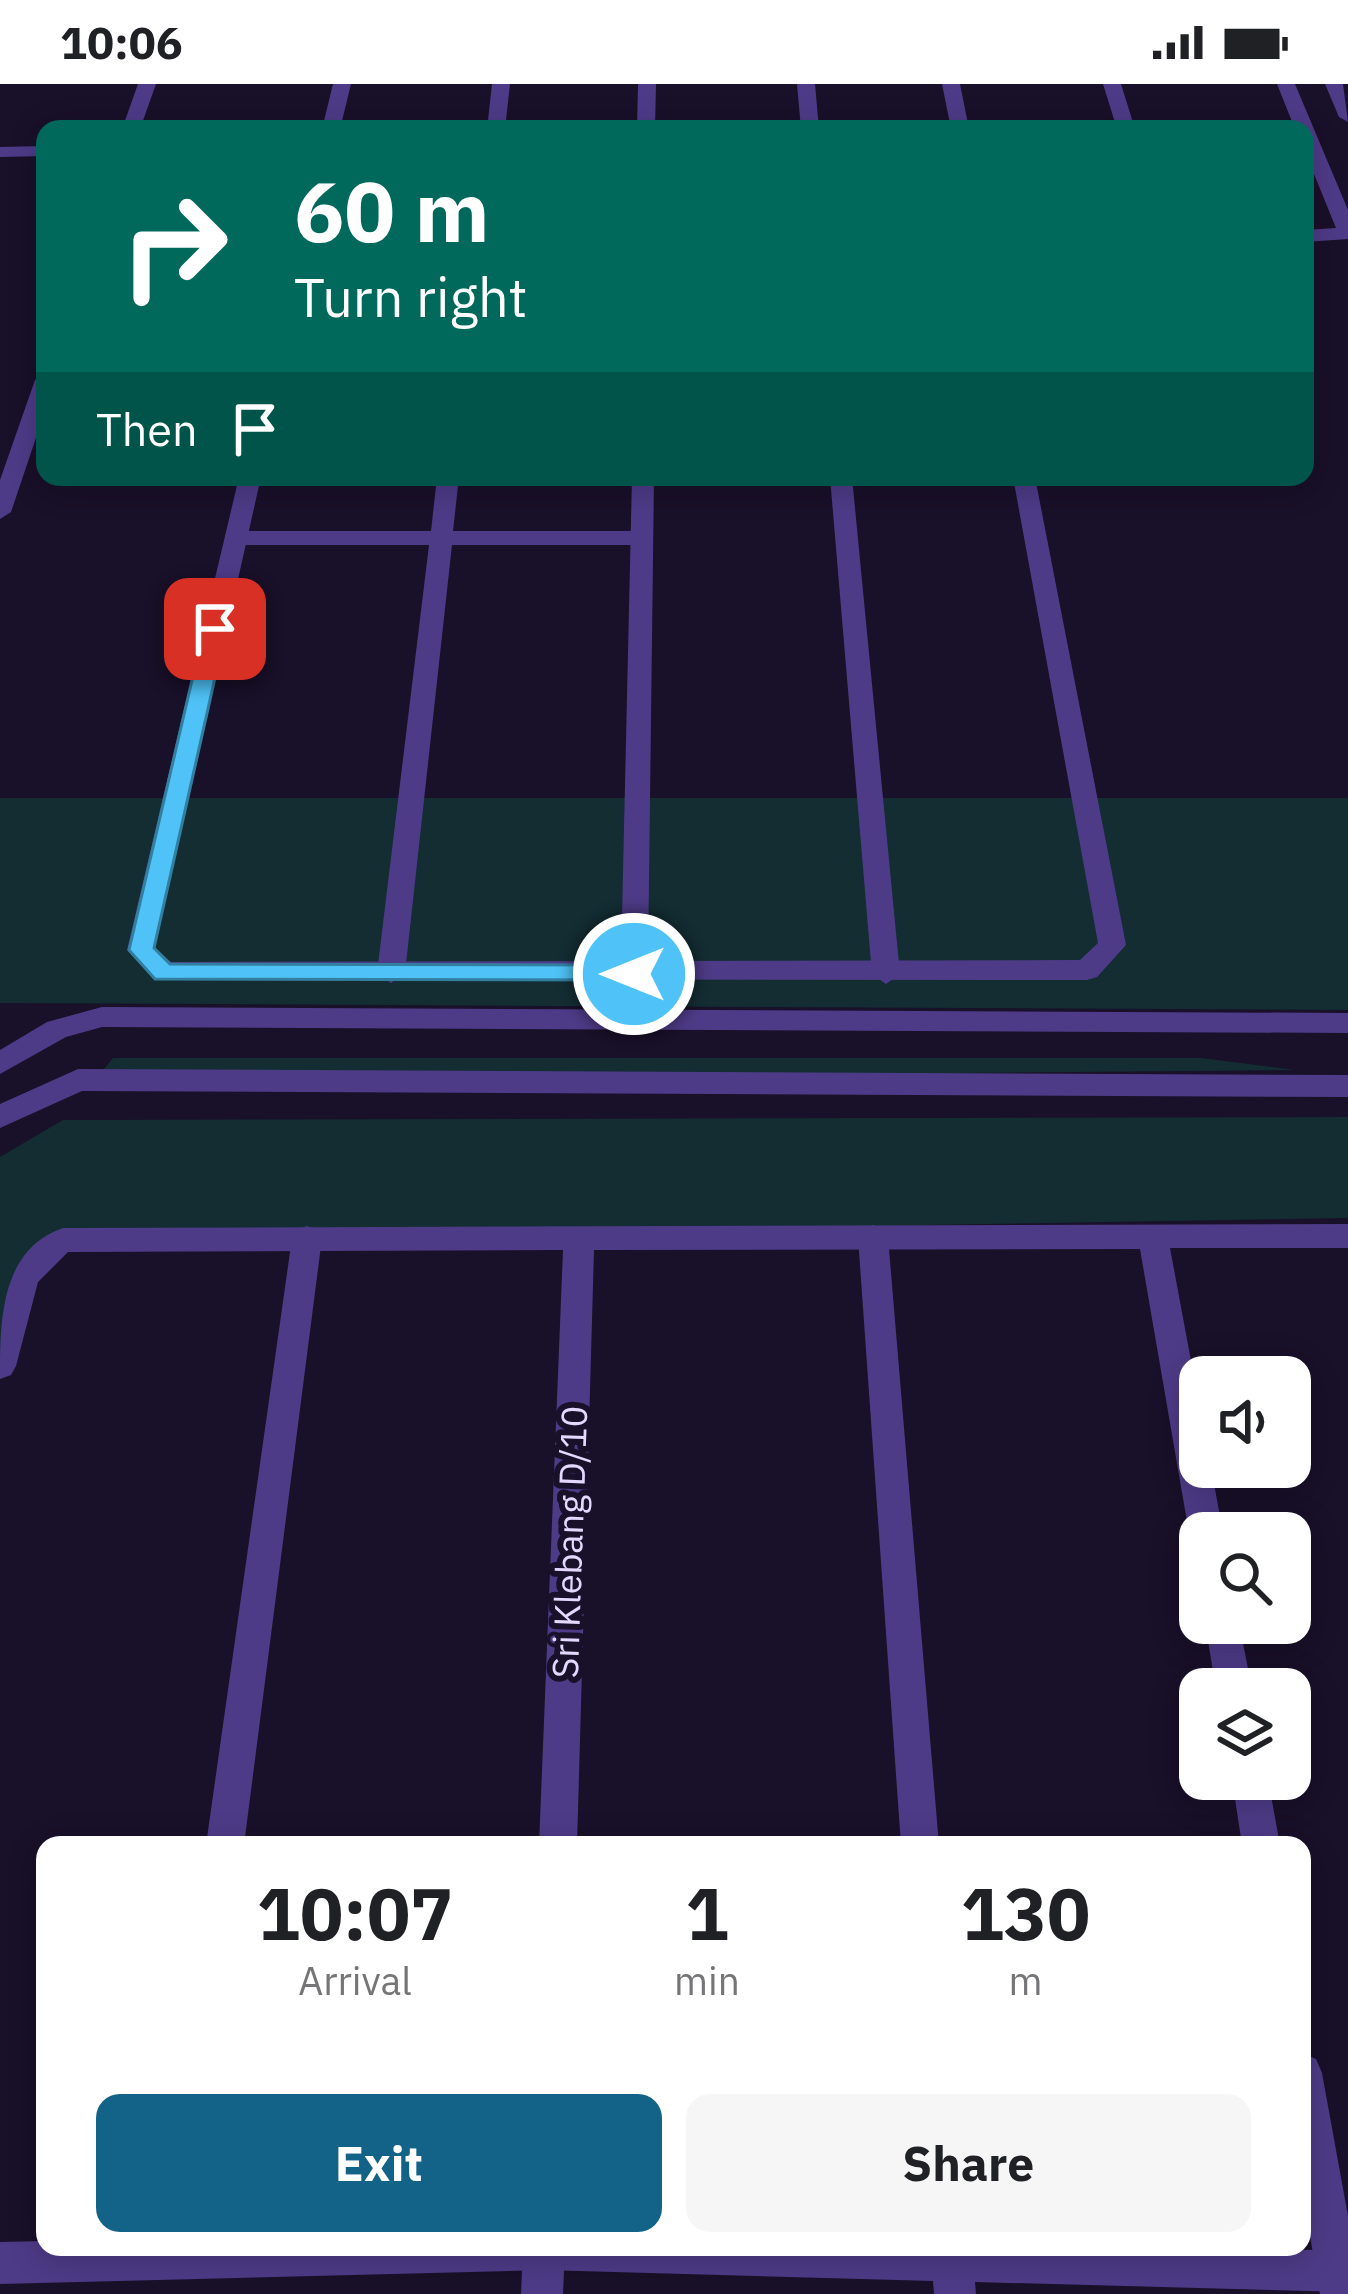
<!DOCTYPE html>
<html lang="en">
<head>
<meta charset="utf-8">
<style>
	body { margin:0; font-family:"IBM Plex Sans",sans-serif; background:#f6f6f6; color:#202124; height:100vh; display:flex; flex-direction:column; font-size:45px; white-space:nowrap }
	* { box-sizing:border-box; margin:0 }
	p { font-size:39px; color:#757577 }
	.icon { flex:none; width:66px; height:66px; fill:none; stroke:currentColor; stroke-width:2; stroke-linecap:round; stroke-linejoin:round }
	.map { position:relative; flex:1; overflow:hidden }
	.panel { position:absolute; left:36px; top:1752px; width:1275px; height:420px; display:flex; flex-direction:column; background:#fff; border-radius:24px; box-shadow:0 6px 30px #0003 }
	.panel>* { flex:none }
	.banner { position:absolute; left:36px; top:36px; width:1278px; height:366px; border-radius:24px; box-shadow:0 6px 30px #0003; background:#00695c; color:#fff; overflow:hidden }
	.tools { position:absolute; left:1179px; top:1272px; display:grid; gap:24px }
	.tools a { display:grid; place-items:center; width:132px; height:132px; border-radius:24px; background:#fff; box-shadow:0 6px 30px #0003; font-size:60px }
	.pin { position:absolute; display:grid; place-items:center; width:102px; height:102px; color:#fff; margin:-51px; border-radius:24px; box-shadow:0 6px 18px #0006 }
	.me { position:absolute; width:132px; margin:-66px; rotate:270deg; stroke-linejoin:round; filter:drop-shadow(0 0 9px #0008) }
	.turn { display:flex; align-items:center; gap:42px; height:252px; padding:0 60px; font-size:54px }
	.turn .icon { width:156px; height:156px; stroke-width:2.5 }
	.turn b { display:block; font-size:84px; line-height:102px }
	.then { display:flex; align-items:center; height:114px; padding:0 60px; background:#0003; gap:24px; font-size:45px }
	.eta { display:flex; justify-content:space-evenly; align-items:center; height:204px; text-align:center }
	.eta b { font-size:72px; font-weight:700; line-height:84px }
	.action { display:flex; gap:24px; margin-top:auto; padding:24px 60px }
	.action a { flex:1; height:138px; border-radius:24px; background:#136287; color:#fff; font-size:48px; font-weight:700; line-height:138px; text-align:center }
	.action a+a { background:#f6f6f6; color:#202124 }
	.status { display:flex; justify-content:space-between; align-items:center; height:84px; padding:0 60px; background:#fff; direction:ltr }
	.status svg { height:33px; fill:currentColor }
	.map>svg:first-child { display:block }
	.green { fill:#132d33 }
	.lines { fill:none; stroke-linecap:round; stroke-linejoin:round }
	.service { fill:#4e3b88; fill-rule:evenodd }
	.minor { fill:#4e3b88; fill-rule:evenodd }
	.route { fill:#4fc3f7; stroke:#337fa1; stroke-width:3 }
	.labels { text-anchor:middle; dominant-baseline:central; stroke-width:12; stroke-linejoin:round; paint-order:stroke }
	.street-label { font-size:36px; fill:#e4d8ff; stroke:#191029 }
</style>
</head>
<body>
<div class="status"><b>10:06</b><svg viewBox="0 0 49 12"><path d="M0 12V9h3v3zM5 12V6h3v6zM10 12V3h3v9zM15 12V0h3v12zM26 1h20v11H26zM47 4h2v5h-2z"/></svg></div>
<div class="map">
<svg width="1348" height="2210" viewBox="0 0 1348 2210">
	<rect width="100%" height="100%" fill="#191029"/>
	<!-- green -->
	<path class="green" d="M0 714H1348V926L0 919Z
		M113 974H1201L1295 986 94 997Z
		M1348 1033V1134L40 1156 21 1196 0 1282V1073L63 1036Z"/>
	<g class="lines">
		<!-- service -->
		<path class="service" d="M492 0H510L505 45H487Z
			M797 0H815L819 45H801Z
			M1103 0H1121L1135 45H1117Z
			M45 62V72L0 73V63Z
			M437 393H459L453 447H642L653 454 642 461H452L405 889 391 899 377 889 429 461H236L225 454 236 447H431Z
			M830 393H852L900 890 886 900 872 890Z
			M873 1141 884 1145 888 1153 939 1761H901L858 1153 862 1145Z
			M307 1142 318 1146 322 1154 244 1761H206L292 1154 296 1146Z
			M45 2157V2163L1348 2166V2208L975 2198 976 2210H934L933 2197 544 2186 0 2200V2158Z"/>
		<!-- minor -->
		<path class="minor" d="M138 0H156L140 45H122Z
			M333 0H351L340 45H322Z
			M638 0H656L655 45H637Z
			M942 0H960L969 45H951Z
			M1277 0H1295L1348 126V155L1305 158V146L1336 144 1305 68V45H1295Z
			M1325 0H1343L1348 38 1339 33Z
			M45 290V327L11 428 0 435V396L35 296Z
			M239 393H261L155 864 171 878 621 877 632 393H654L648 877 1080 876 1098 859 1013 393H1035L1126 861 1097 893 1087 896 154 895 127 866Z
			M102 923 1348 929V949L102 943 66 953 0 990V966L47 938Z
			M78 985 1348 991V1013L82 1007 0 1044V1020Z
			M1348 1140V1164H1170L1200 1325V1383H1211L1223 1449H1200V1462L1189 1449 1140 1165 594 1166 577 1761H539L563 1166 68 1168 38 1198 16 1282 11 1291 0 1295C0 1237 0 1166 63 1144Z
			M1205 1539H1239L1252 1605H1216Z
			M1232 1695H1268L1280 1761H1242Z
			M1302 1969 1316 1975 1322 1989 1348 2132V2210H1320L1302 2106Z
			M523 2163H565L563 2210H521Z"/>
	</g>
	<!-- route -->
	<path class="route" d="M215 539 226 545 154 864 170 880 634 881 647 890 643 896 155 895 129 866 204 545Z"/>
	<g class="labels">
		<!-- street labels -->
		<g class="street-label">
			<text transform="translate(569 1458) rotate(-88)">Sri Klebang D/10</text>
		</g>
	</g>
</svg>
<div class="tools">
<a><svg class="icon" aria-label="sound" viewBox="0 0 24 24"><path d="M4 9h4l5-4v14l-5-4H4zM17 9q2 3 0 6"/></svg></a>
<a><svg class="icon" aria-label="search" viewBox="0 0 24 24"><circle cx="10" cy="10" r="6"/><path d="M15 15l6 6"/></svg></a>
<a><svg class="icon" aria-label="layers" viewBox="0 0 24 24"><path d="M12 4l9 5-9 5-9-5zM3 14l9 5 9-5"/></svg></a>
</div>
<div class="pin" style="left:215px;top:545px;background:#d93025"><svg class="icon" aria-label="arrive" viewBox="0 0 24 24"><path d="M6 21V4h12l-3 4 3 4H6"/></svg></div>
<svg class="me" style="left:634px;top:890px" viewBox="-20 -20 40 40"><circle r="17" fill="#4fc3f7" stroke="#fff" stroke-width="3"/><path d="M0-11L8 9 0 5-8 9z" fill="#fff"/></svg>
<div class="banner">
<div class="turn"><svg class="icon" aria-label="right" viewBox="0 0 24 24"><path d="M7 20v-9h11M14 6l5 5-5 5"/></svg><div><b>60 m</b>Turn right</div></div>
<div class="then">Then<svg class="icon" aria-label="arrive" viewBox="0 0 24 24"><path d="M6 21V4h12l-3 4 3 4H6"/></svg></div>
</div>
<section class="panel">
<div class="eta">
<div><b>10:07</b><p>Arrival</p></div>
<div><b>1</b><p>min</p></div>
<div><b>130</b><p>m</p></div>
</div>
<div class="action"><a>Exit</a><a>Share</a></div>
</section>
</div>
</body>
</html>
